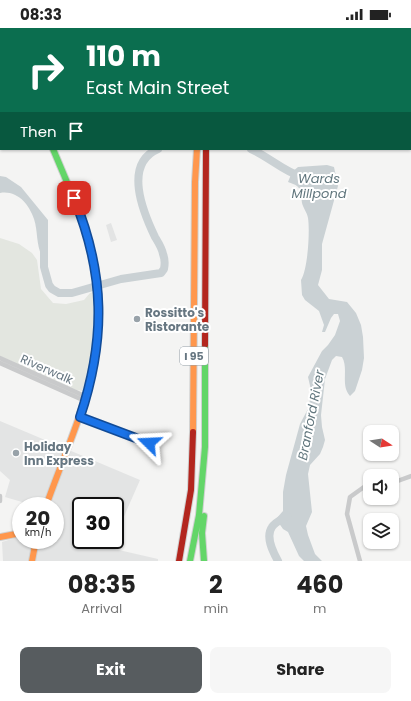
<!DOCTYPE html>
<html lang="en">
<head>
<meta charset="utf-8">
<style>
	body { margin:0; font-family:Poppins,sans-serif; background:#f6f6f6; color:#222; height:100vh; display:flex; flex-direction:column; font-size:15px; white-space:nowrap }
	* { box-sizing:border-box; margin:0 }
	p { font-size:13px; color:#767676 }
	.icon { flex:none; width:22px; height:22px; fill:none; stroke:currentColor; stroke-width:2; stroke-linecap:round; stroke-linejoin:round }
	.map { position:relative; height:533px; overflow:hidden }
	.sheet { display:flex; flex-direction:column; background:#fff; flex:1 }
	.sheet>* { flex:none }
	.hud { position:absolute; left:0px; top:0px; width:411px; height:122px; box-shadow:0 1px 3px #0004; background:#0b6e4f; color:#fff; overflow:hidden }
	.needle { width:26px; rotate:102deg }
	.buttons { position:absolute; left:363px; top:397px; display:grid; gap:8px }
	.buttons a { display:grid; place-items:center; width:36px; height:36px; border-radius:8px; background:#fff; box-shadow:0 1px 3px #0004; font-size:20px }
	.speed { position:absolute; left:12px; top:469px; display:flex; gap:8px; font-size:20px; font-weight:700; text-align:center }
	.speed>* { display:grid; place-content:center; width:52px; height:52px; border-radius:50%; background:#fff; box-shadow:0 1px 3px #0004; line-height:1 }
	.speed small { font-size:10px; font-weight:400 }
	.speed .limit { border:2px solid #111; border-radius:6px; background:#fff; color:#111 }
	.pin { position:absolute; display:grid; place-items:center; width:34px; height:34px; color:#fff; margin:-17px; border-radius:8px; box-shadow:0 2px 6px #0006 }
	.me { position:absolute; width:44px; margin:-22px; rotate:291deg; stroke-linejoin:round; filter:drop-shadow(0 0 3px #0008) }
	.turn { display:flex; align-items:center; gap:14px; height:84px; padding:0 20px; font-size:18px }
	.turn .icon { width:52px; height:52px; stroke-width:2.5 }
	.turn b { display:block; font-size:28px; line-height:34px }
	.then { display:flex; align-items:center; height:38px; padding:0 20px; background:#0003; gap:8px; font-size:15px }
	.eta { display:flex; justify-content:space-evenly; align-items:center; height:68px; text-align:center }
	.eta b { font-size:24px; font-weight:700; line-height:28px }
	.primary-button { display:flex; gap:8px; margin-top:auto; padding:8px 20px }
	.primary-button a { flex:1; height:46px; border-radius:8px; background:#575c5f; color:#fff; font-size:16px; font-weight:700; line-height:46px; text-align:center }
	.primary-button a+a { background:#f6f6f6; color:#222 }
	.status { display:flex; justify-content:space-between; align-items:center; height:28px; padding:0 20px; background:#fff; direction:ltr }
	.status svg { height:11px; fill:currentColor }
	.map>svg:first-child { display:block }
	.built { fill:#e3e4e4 }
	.green { fill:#e3e6e0 }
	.water { fill:#cad1d4 }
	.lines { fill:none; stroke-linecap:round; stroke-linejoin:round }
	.stream { stroke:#cad1d4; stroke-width:1.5 }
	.river { stroke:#cad1d4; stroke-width:8 }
	.fast-casing { stroke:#d0d1d1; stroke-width:8 }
	.slow-casing { stroke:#d0d1d1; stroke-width:8 }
	.jam-casing { stroke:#d0d1d1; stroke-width:8 }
	.street { stroke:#c9cacb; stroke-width:4.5 }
	.fast { stroke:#63d668; stroke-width:6 }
	.slow { stroke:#ff974d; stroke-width:6 }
	.jam { stroke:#b3261e; stroke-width:6 }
	.route-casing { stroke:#114b97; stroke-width:10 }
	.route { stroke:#1a73e8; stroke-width:7 }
	.poi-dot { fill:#98a2a9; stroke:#fff; stroke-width:1.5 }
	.labels { text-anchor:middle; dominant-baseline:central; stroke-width:4; stroke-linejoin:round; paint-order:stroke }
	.shield { fill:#fff; stroke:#949fa7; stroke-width:1 }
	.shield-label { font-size:11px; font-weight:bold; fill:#667681 }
	.poi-label { font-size:12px; font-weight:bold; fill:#667681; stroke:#fff; text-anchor:start }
	.street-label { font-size:12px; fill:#667681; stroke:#fff }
	.water-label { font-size:13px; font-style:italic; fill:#62777e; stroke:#fff }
</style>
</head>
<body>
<div class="status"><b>08:33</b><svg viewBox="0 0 49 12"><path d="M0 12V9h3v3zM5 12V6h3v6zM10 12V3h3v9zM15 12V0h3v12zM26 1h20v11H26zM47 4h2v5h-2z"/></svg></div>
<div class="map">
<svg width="411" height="533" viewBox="0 0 411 533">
	<rect width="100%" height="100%" fill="#f4f4f3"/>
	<!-- built -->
	<path class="built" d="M111 195 117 212 111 214 106 197Z
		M0 393 140 452 115 509V478H81V512H114L110 520 158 531V533H3L2 514 15 510 21 479V512H55V478H21L22 474 5 469 10 452 0 443Z"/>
	<!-- green -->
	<path class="green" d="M0 210 19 216 32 225 37 232 41 261 53 275 66 276 84 272 90 265 93 264C97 299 93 330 83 363L76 362 0 328Z"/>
	<!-- water -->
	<path class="water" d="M327 137 334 139 338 158 322 216V242L318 257 329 271 347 274 356 285 361 297 363 309 364 330 362 342 355 363 350 368C340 357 349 341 342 329L336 328 332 332 325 351 321 387 322 399 325 412 323 419 320 426 310 437 308 446 312 484 306 498 308 507 315 526 322 533H304L299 528 288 504 283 501 276 491 283 483V464L286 447 300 396 309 379 311 362 308 349 322 323 328 317 335 307 340 293 338 286H334L331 290 325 304H322L324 297 319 283 305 272 302 267 301 252C308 241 310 202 308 190 307 184 303 180 302 175 301 169 303 163 297 158 295 156 290 155 288 154L292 144 298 139Z
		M0 148 6 149 21 159 48 192V236C46 233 43 231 42 228 36 217 38 203 34 191 29 176 17 162 0 165Z"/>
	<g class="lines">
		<!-- stream -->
		<path class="stream" d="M118 1 119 0
			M0 58 1 57"/>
		<!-- river -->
		<path class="river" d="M251 121C269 129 283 143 302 149
			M44 220V239L49 257 52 261 59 265H72L121 251 161 245 164 241C165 236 165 231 163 226 162 220 158 214 155 209 143 184 123 136 158 121
			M278 533C273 524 265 509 272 499 275 494 282 491 287 488"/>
		<!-- fast casing -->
		<g class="fast-casing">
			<path id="fast" d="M18 0V1
				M198 0V1
				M410 76 411 78
				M53 121 80 185 93 229
				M204 488 202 505 204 533
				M190 533 199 487 205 419V317"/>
		</g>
		<!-- slow casing -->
		<g class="slow-casing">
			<path id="slow" d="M209 0V1
				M193 404 195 154 197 121
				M46 478C77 391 114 325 93 229
				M0 509 21 505
				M32 533 36 512"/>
		</g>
		<!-- jam casing -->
		<g class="jam-casing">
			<path id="jam" d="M205 317 206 121
				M179 533 191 462 193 404"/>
		</g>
		<!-- street -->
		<path class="street" d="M242 1V0
			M410 42 411 41
			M0 330 87 369
			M0 335 85 373
			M80 389 149 415
			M392 455 411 448
			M0 468V473
			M360 533 347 486 350 469 364 459 370 458"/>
		<!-- fast -->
		<use href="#fast" class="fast"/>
		<!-- slow -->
		<use href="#slow" class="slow"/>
		<!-- jam -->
		<use href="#jam" class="jam"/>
	</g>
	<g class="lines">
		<!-- route casing -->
		<g class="route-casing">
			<path id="route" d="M74 170C105 246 106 311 80 389L149 415"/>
		</g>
		<!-- route -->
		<use href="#route" class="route"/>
	</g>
	<!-- markers -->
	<g class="poi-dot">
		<circle cx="137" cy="291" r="4"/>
		<circle cx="16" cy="425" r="4"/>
	</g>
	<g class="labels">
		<!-- shield labels -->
		<rect class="shield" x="180" y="319" width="28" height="18" rx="3"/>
		<g class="shield-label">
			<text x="194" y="328">I 95</text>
		</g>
		<!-- poi labels -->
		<g class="poi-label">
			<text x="145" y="284">Rossitto's<tspan x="145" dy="14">Ristorante</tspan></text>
			<text x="24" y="418">Holiday<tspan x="24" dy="14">Inn Express</tspan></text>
		</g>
		<!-- street labels -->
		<g class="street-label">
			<text transform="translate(47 341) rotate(24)">Riverwalk</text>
		</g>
		<!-- water labels -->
		<g class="water-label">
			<text x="319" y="150">Wards<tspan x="319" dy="15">Millpond</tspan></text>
			<text transform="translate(311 387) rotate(-79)">Branford River</text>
		</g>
	</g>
</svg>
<div class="buttons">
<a><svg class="needle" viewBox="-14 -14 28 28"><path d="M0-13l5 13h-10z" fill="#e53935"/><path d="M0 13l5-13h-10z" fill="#767676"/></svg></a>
<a><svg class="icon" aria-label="sound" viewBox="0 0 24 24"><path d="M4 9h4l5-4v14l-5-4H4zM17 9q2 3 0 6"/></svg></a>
<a><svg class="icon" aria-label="layers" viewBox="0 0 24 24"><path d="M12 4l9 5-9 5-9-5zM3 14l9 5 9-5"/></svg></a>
</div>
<div class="speed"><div>20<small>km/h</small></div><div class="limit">30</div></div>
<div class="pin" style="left:74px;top:170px;background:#d93025"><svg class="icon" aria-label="arrive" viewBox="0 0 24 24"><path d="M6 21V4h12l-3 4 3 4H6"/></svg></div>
<svg class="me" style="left:149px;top:415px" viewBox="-20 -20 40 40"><path d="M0-17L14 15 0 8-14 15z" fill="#1a73e8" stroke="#fff" stroke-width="4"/></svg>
<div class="hud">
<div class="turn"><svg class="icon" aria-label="right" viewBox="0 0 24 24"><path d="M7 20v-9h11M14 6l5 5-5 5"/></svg><div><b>110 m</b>East Main Street</div></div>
<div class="then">Then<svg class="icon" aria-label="arrive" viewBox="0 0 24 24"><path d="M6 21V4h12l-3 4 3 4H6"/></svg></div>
</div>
</div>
<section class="sheet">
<div class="eta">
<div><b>08:35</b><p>Arrival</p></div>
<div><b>2</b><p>min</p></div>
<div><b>460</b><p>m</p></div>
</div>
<div class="primary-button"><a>Exit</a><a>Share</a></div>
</section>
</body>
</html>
